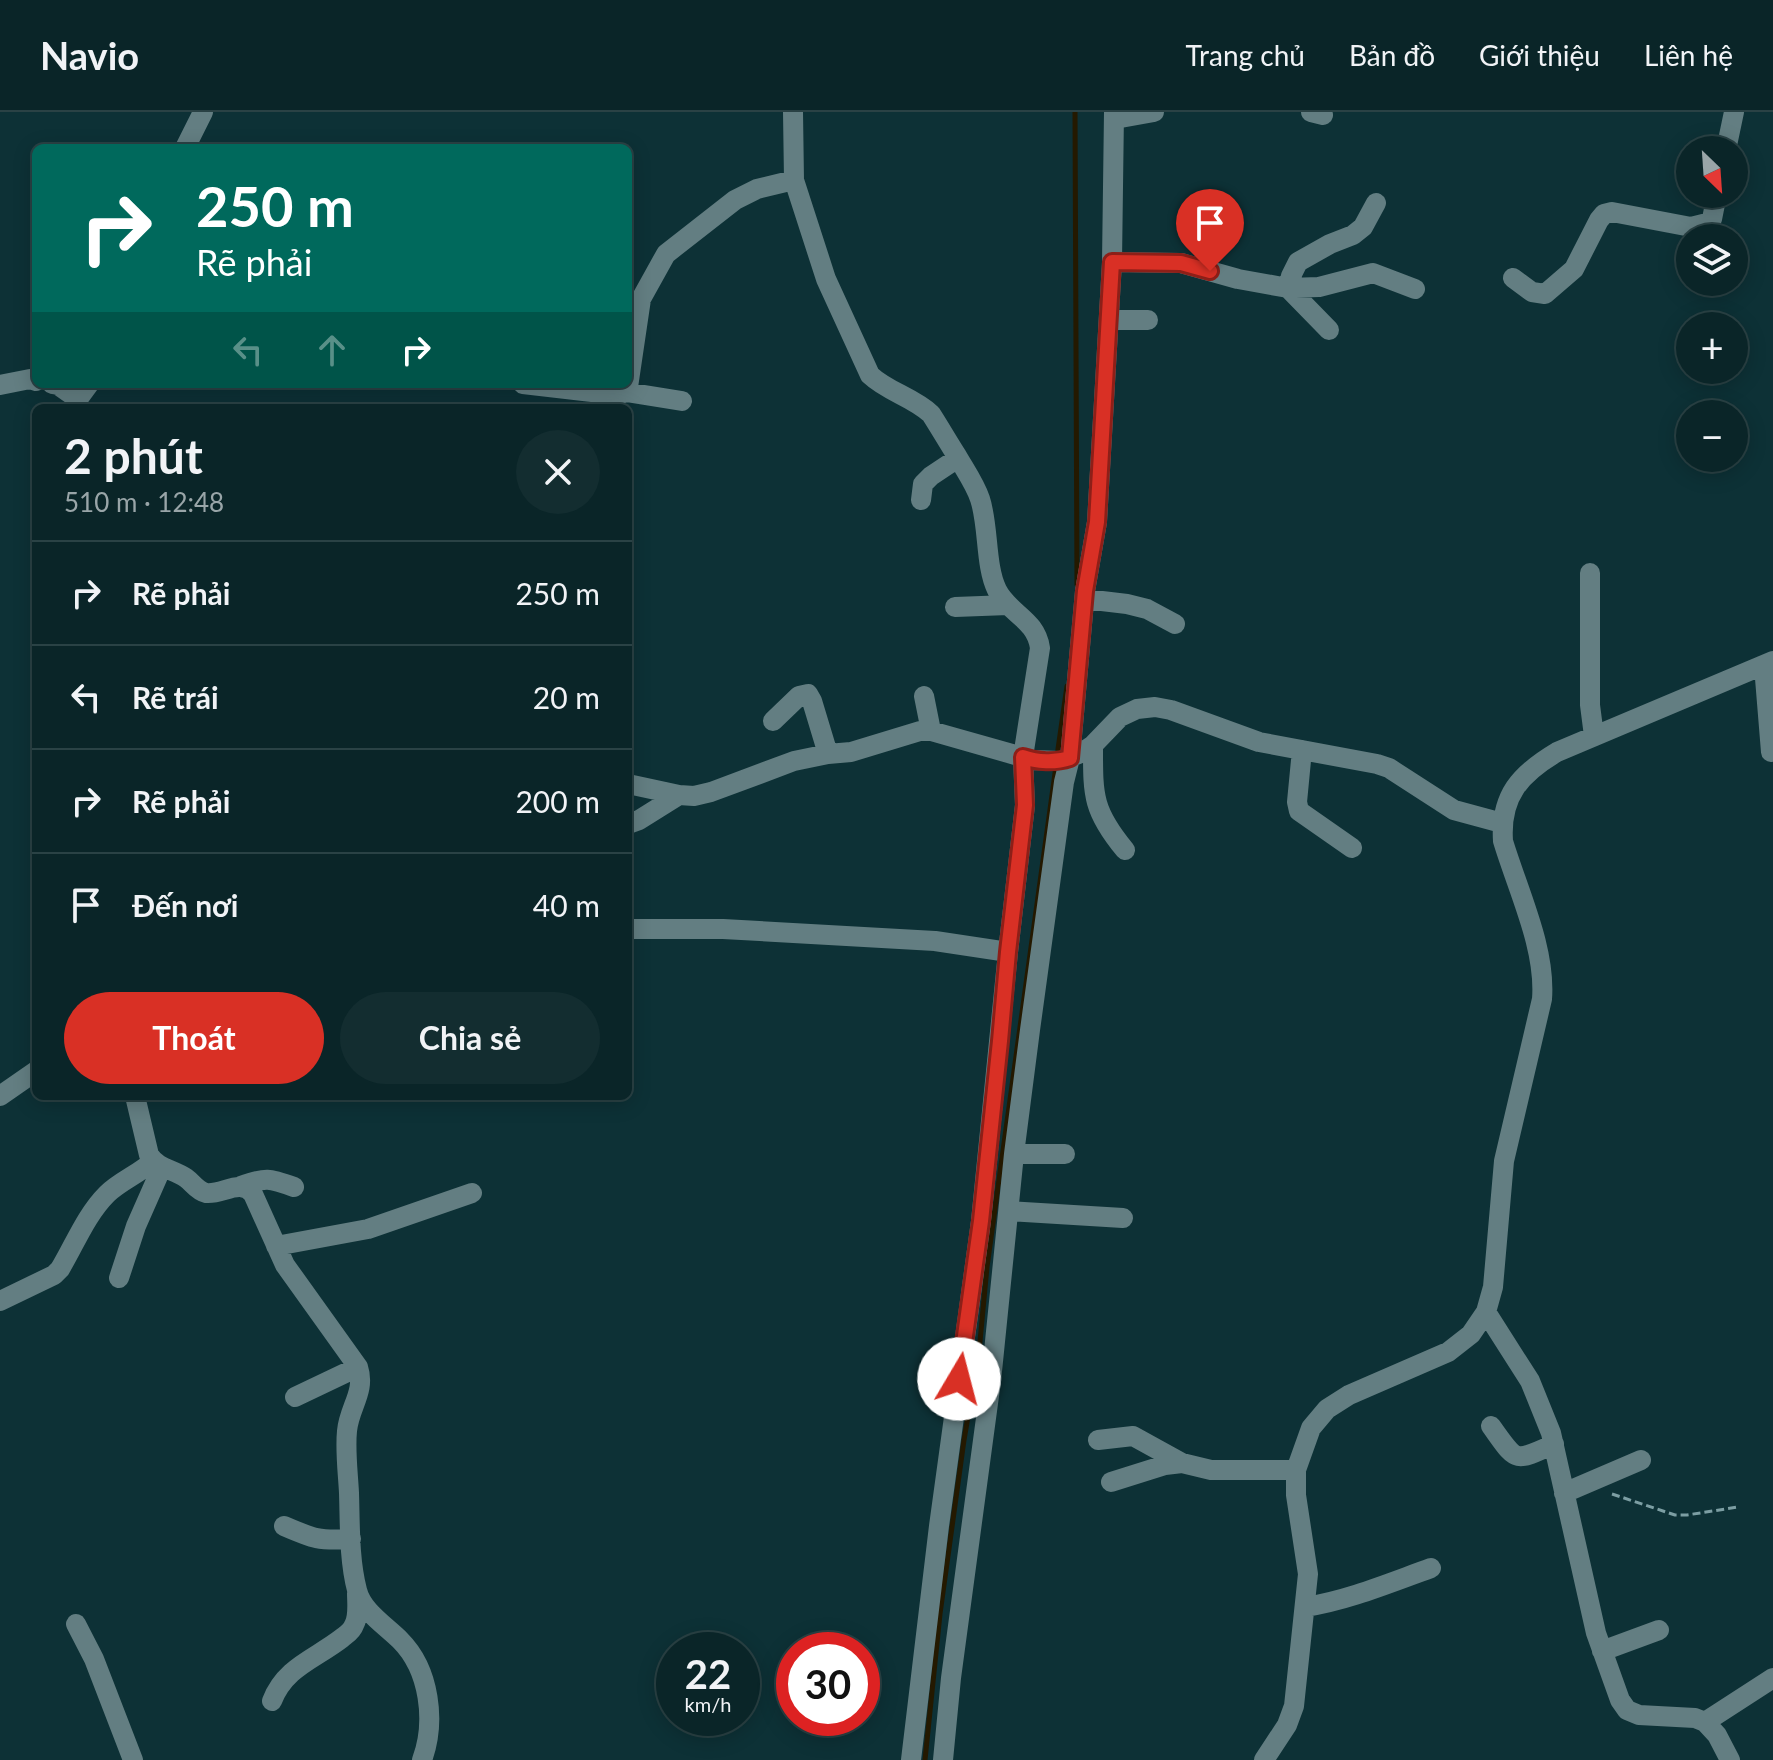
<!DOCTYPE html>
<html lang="vi">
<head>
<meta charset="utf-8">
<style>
	body { margin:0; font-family:Lato,sans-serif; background:#132d30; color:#f1f3f6; height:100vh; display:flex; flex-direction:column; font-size:30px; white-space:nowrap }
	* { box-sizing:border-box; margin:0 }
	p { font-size:26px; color:#99a5a8 }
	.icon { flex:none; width:44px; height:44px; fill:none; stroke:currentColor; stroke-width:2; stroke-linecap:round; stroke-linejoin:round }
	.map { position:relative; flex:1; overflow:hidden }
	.panel { position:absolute; left:32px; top:292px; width:600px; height:696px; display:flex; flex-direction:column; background:#0a2528; border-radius:12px; box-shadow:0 4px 20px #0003,0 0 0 2px #2a4245 }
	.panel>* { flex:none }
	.hud { position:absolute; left:32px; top:32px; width:600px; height:244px; border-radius:12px; box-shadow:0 4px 20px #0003,0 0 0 2px #2a4245; background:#00695c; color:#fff; overflow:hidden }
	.needle { width:52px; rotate:155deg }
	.tools { position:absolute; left:1676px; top:24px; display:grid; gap:16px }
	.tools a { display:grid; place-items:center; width:72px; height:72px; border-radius:50%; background:#0a2528; box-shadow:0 4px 20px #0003,0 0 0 2px #2a4245; font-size:40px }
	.speed { position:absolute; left:656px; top:1520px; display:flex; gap:16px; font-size:40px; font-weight:700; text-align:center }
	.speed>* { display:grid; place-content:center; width:104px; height:104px; border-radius:50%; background:#0a2528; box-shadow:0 4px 20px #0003,0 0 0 2px #2a4245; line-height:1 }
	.speed small { font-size:20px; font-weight:400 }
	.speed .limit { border:12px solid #d22; background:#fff; color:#111 }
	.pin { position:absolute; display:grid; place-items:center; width:68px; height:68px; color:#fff; margin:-82px -34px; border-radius:50% 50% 50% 0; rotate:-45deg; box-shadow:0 0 8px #0007 }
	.pin .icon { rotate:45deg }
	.me { position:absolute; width:88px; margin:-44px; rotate:8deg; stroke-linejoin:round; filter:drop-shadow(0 0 6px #0008) }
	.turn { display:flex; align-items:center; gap:28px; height:168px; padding:0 32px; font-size:36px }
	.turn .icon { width:104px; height:104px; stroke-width:2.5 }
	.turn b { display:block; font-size:56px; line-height:68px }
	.lanes { display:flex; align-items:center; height:76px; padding:0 32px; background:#0003; justify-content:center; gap:40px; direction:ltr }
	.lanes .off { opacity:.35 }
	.round { display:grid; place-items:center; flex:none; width:84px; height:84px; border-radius:42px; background:#132d30 }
	.head { display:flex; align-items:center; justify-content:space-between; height:136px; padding:0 32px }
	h1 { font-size:48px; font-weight:700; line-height:60px }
	.primary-button { display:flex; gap:16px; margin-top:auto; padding:16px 32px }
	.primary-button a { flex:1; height:92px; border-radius:48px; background:#d93025; color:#fff; font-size:32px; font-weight:700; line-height:92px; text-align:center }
	.primary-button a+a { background:#132d30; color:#f1f3f6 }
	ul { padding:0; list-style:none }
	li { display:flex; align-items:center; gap:24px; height:104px; padding:0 32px; border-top:2px solid #2a4245 }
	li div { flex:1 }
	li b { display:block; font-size:30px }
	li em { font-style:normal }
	header { display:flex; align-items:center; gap:48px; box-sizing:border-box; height:112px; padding:0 40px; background:#0a2528; border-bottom:2px solid #2a4245 }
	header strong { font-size:38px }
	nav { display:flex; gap:44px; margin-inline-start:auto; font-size:28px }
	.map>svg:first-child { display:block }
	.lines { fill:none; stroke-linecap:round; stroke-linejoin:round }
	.stream { stroke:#241900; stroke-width:5 }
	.path { stroke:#7c9ea3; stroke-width:3; stroke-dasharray:8 4; stroke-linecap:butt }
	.minor { stroke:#637e82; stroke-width:20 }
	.route-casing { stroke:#8d1f18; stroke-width:20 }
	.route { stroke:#d93025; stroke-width:14 }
</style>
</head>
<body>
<header>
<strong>Navio</strong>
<nav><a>Trang chủ</a><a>Bản đồ</a><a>Giới thiệu</a><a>Liên hệ</a></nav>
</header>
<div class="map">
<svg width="1773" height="1648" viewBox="0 0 1773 1648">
	<rect width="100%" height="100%" fill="#0d3136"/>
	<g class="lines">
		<!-- stream -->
		<path class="stream" d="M1075 0 1077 473
			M1057 644 1067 574
			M925 1648 940 1502 964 1328 979 1240 987 1155 1056 654"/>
		<!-- path -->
		<path class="path" d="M1612 1382 1675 1403H1687L1738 1395"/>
		<!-- minor -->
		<path class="minor" d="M793 0 794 68 826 167 870 263C888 280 913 285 931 302 940 316 948 330 957 344 965 358 975 372 980 387 989 414 985 454 997 478 1009 502 1036 507 1040 536L1023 645 1025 693 1008 840 981 1109 939 1414 911 1648
			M1311 0 1323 3
			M1115 7 1154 0
			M185 36 203 0
			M1726 38 1734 0
			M1112 150 1181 151 1238 167 1288 176 1319 175 1373 161 1415 177
			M1513 166 1532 180 1545 182 1574 157 1599 108 1604 102 1612 100 1691 115 1707 111 1712 107 1717 82
			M1109 208H1148
			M1329 218 1288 176 1291 164 1298 150 1330 132 1353 123 1363 115 1376 91
			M52 272 58 273 78 287
			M523 272 618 283 626 280 628 275 641 187 666 142 735 88 757 77 794 68
			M0 273 30 267 36 269
			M626 280 682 289
			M76 296 78 287 89 272
			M921 388 923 372 931 364 958 346
			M1590 461V593L1594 624
			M1085 487 1127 492 1147 497 1175 512
			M955 495 1008 493
			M1764 554 1771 640
			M924 584 931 619
			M773 609 799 584 808 582 812 589 828 642
			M1093 633C1093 683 1092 698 1125 738
			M1302 638 1297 690 1299 699 1352 736
			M628 672 679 683 694 684 711 680 794 649 828 642 851 640 920 619H931L1033 648 1061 649 1081 641 1093 633 1120 605 1137 597 1155 595 1171 598 1259 630 1377 652 1389 656 1454 698 1502 711
			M628 712 639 708 679 683
			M628 817H723L935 829 1008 840
			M0 984 36 959
			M135 984 149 1043C158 1057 173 1057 186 1066 193 1071 197 1079 206 1081 223 1083 240 1066 253 1082L285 1153 358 1255C366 1280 349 1295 347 1319 345 1339 348 1361 349 1381 350 1411 349 1448 357 1478 362 1499 385 1513 400 1528 430 1558 436 1610 422 1648
			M1014 1042H1065
			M241 1074C266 1065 269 1066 294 1075
			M1009 1099 1123 1106
			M276 1134 368 1117 472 1081
			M119 1166 136 1114 162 1055
			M0 1189 54 1163 60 1157C75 1132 86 1103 107 1082 120 1069 139 1062 153 1049
			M1486 1200 1530 1269 1551 1321 1596 1521 1620 1588 1627 1598 1639 1603 1695 1606 1705 1610 1717 1623 1730 1648
			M295 1285 358 1255
			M1491 1314C1517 1350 1513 1351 1554 1332
			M1098 1328 1133 1324 1182 1351
			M1111 1370 1165 1353 1182 1351 1211 1358H1296
			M1564 1381 1641 1348
			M284 1414C314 1427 319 1429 351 1427
			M1305 1495C1349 1488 1389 1471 1431 1456
			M76 1512 94 1547 133 1648
			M1602 1539 1659 1518
			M272 1589C285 1555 315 1547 342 1526 347 1522 352 1519 354 1513 359 1504 357 1491 357 1481
			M1705 1610 1773 1566
			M943 1648 951 1566 991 1269 1014 1042 1030 918 1064 670 1070 646 1085 479 1097 410 1112 150 1114 0
			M1264 1648 1287 1613 1294 1594 1308 1462 1296 1383V1358L1311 1316 1327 1297 1349 1283 1448 1240 1471 1222 1486 1200 1493 1175 1504 1049 1542 887C1546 836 1518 779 1503 729 1500 684 1520 662 1557 640L1773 549"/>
	</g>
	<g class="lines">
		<!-- route casing -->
		<g class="route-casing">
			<path id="route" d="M959 1267 981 1109 1000 929 1008 840 1025 693 1023 645C1037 650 1055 651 1070 646L1085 479 1097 410 1112 150 1181 151 1210 159"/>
		</g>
		<!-- route -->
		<use href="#route" class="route"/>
	</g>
</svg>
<div class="tools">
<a><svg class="needle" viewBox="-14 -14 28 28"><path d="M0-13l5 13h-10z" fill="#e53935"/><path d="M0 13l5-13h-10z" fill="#99a5a8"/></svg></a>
<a><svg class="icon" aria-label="layers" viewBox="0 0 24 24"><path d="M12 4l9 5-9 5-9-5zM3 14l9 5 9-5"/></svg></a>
<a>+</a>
<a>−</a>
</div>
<div class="speed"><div>22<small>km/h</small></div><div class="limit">30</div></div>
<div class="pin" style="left:1210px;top:159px;background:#d93025"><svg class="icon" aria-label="arrive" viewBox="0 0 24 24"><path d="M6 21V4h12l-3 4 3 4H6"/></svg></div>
<svg class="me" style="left:959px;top:1267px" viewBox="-20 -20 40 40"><circle r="19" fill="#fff"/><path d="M0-13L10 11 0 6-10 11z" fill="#d93025"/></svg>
<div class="hud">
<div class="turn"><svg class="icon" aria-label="right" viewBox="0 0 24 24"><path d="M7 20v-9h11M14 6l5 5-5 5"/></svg><div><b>250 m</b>Rẽ phải</div></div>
<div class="lanes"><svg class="icon off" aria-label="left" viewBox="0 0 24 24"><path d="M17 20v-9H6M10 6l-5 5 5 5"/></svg><svg class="icon off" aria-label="ahead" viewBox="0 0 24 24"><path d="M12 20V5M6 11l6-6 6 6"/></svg><svg class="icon" aria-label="right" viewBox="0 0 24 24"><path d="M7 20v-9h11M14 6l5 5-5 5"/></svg></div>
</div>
<section class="panel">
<div class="head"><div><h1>2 phút</h1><p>510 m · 12:48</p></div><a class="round"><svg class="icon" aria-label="close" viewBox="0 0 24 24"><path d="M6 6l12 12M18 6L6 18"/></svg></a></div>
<ul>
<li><svg class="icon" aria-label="right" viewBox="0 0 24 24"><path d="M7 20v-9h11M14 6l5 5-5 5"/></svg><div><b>Rẽ phải</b></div><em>250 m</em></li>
<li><svg class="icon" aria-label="left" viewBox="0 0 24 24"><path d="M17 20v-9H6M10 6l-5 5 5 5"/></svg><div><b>Rẽ trái</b></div><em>20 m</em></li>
<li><svg class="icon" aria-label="right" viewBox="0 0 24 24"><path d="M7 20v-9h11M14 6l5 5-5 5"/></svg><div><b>Rẽ phải</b></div><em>200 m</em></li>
<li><svg class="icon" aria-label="arrive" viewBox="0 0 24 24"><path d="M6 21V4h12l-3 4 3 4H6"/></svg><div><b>Đến nơi</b></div><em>40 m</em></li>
</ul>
<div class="primary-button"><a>Thoát</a><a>Chia sẻ</a></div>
</section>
</div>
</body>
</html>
